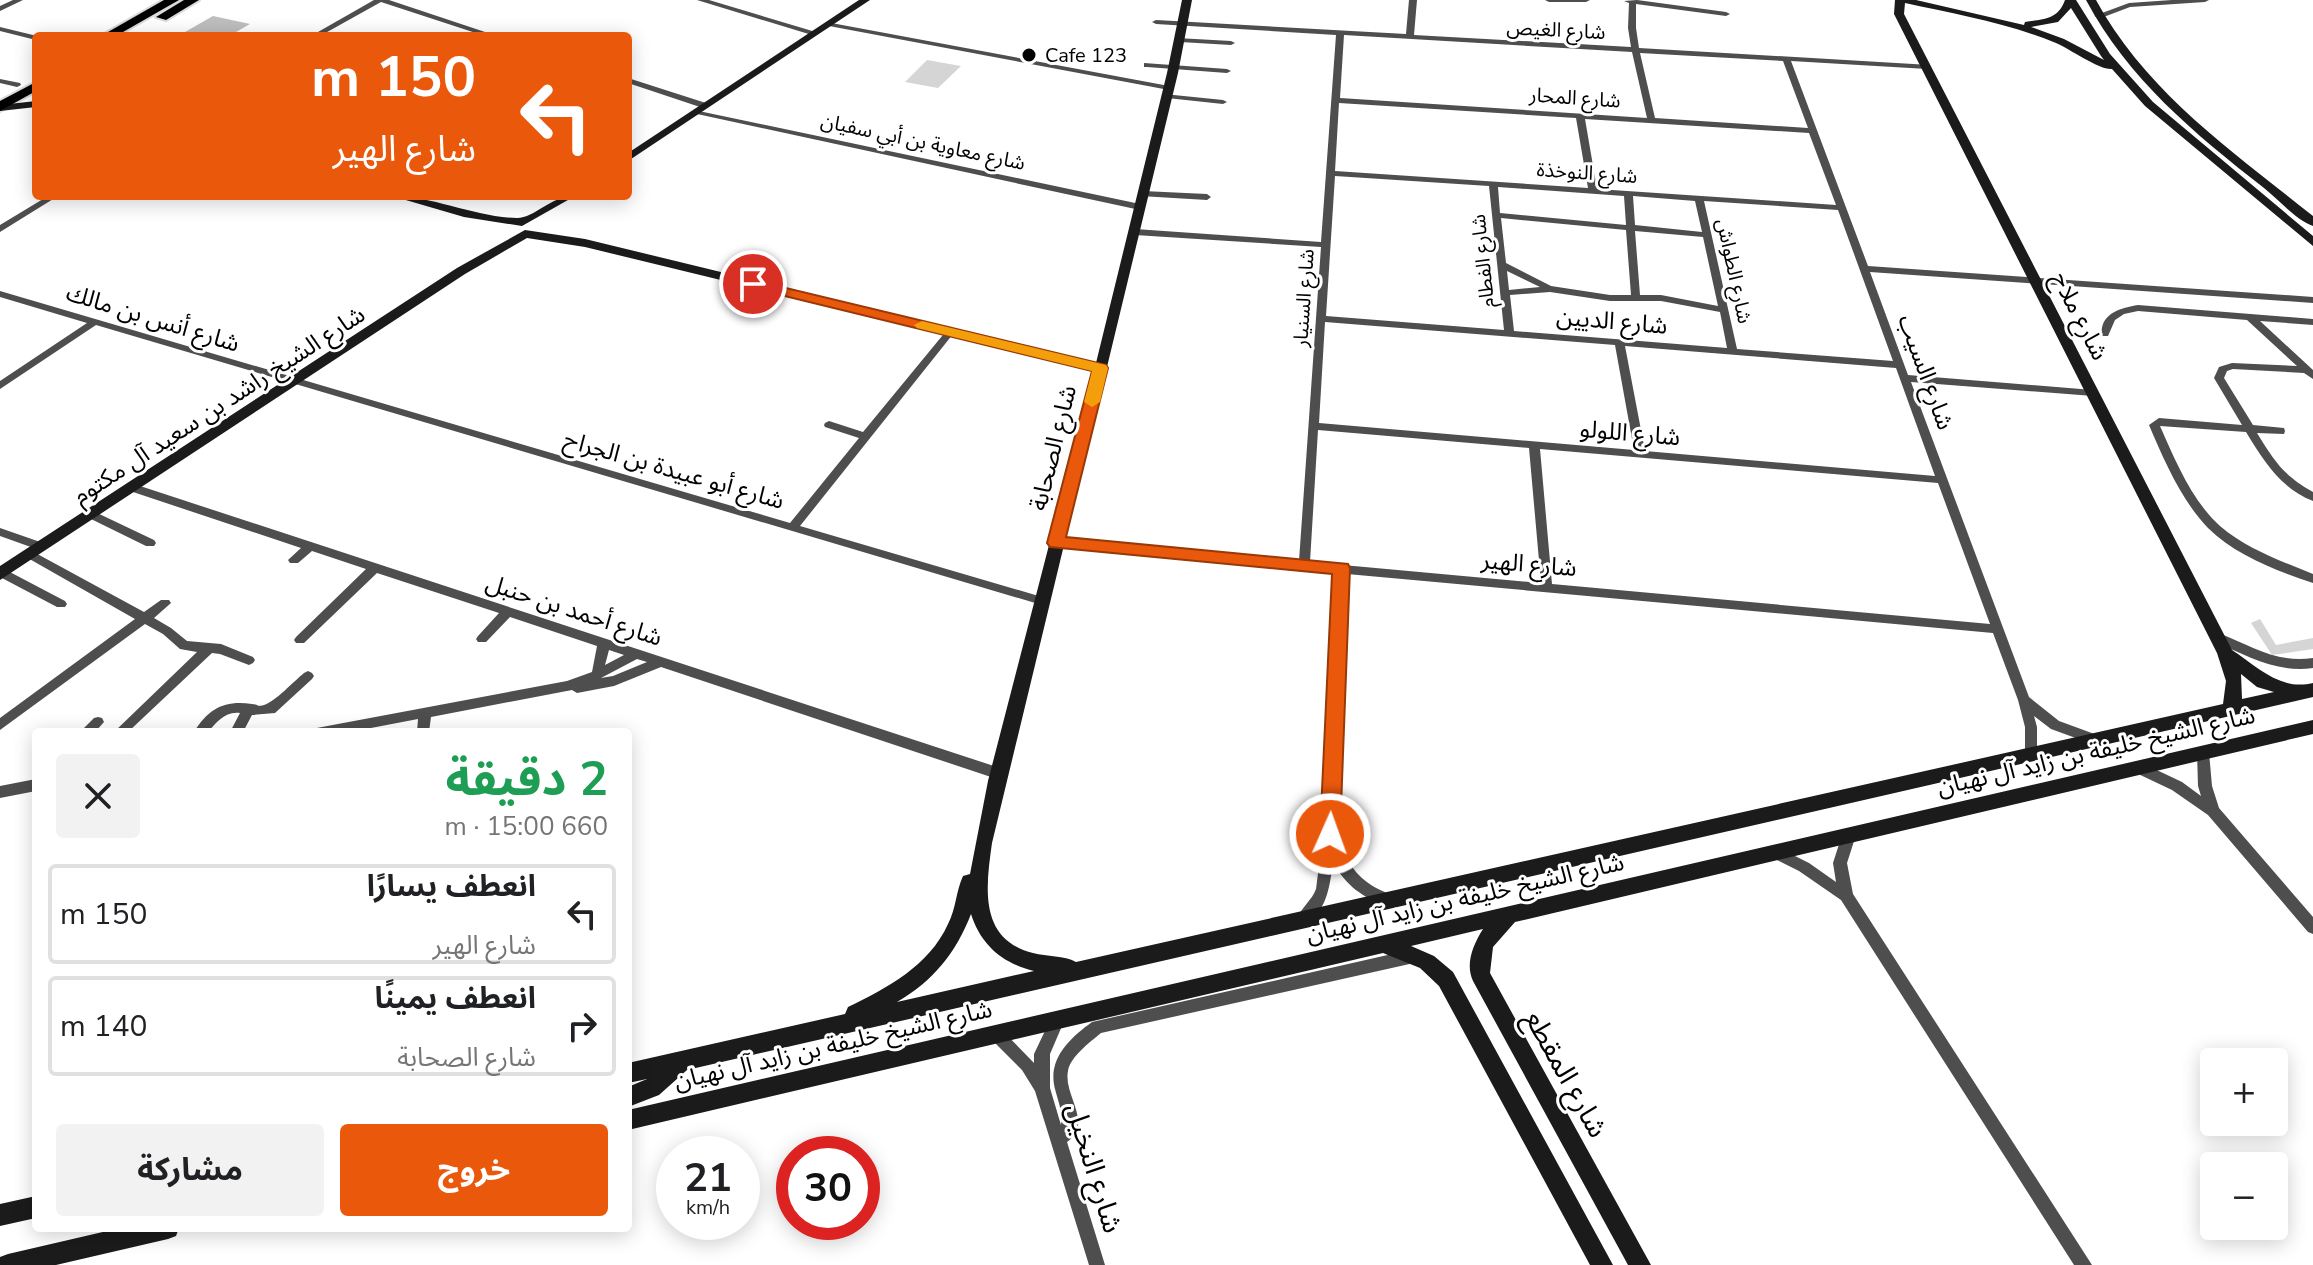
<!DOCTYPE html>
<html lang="ar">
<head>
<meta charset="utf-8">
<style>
	body { margin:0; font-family:"Nunito Sans","Noto Sans Arabic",sans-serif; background:#f2f2f2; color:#202124; direction:rtl; height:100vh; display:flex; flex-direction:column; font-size:30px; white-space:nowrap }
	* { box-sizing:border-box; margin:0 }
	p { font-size:26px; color:#757577 }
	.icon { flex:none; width:44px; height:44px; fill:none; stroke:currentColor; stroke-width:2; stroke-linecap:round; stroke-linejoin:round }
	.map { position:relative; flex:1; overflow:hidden; direction:ltr }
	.drawer { position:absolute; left:32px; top:728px; width:600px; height:504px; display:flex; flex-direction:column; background:#fff; border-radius:8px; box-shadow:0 4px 20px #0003; direction:rtl }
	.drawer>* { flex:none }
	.guide { position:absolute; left:32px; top:32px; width:600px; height:168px; border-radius:8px; box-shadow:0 4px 20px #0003; direction:rtl; background:#ea580c; color:#fff; overflow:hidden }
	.tools { position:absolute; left:2200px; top:1048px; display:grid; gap:16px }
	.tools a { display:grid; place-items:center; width:88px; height:88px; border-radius:8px; background:#fff; box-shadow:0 4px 20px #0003; font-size:40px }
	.speed { position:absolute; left:656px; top:1136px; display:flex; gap:16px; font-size:40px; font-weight:700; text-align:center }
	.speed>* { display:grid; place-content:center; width:104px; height:104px; border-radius:50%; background:#fff; box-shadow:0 4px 20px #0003; line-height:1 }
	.speed small { font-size:20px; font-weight:400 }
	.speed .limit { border:12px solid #d22; background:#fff; color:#111 }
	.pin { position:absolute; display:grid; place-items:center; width:68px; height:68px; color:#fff; margin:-34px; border:4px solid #fff; border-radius:50%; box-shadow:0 2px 8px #0007 }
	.me { position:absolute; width:88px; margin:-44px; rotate:2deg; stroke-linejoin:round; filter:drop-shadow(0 0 6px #0008) }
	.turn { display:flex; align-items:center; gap:28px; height:168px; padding:0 24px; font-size:36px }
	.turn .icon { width:104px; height:104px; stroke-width:2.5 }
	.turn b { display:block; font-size:56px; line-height:68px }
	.round { display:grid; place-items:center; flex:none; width:84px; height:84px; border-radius:8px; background:#f2f2f2 }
	.headline { display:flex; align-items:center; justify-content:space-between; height:136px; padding:0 24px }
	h1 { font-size:48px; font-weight:700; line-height:60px; color:#1e9e55 }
	.cta { display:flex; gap:16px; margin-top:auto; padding:16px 24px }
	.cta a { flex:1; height:92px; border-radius:8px; background:#ea580c; color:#fff; font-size:32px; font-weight:700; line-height:92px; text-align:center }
	.cta a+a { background:#f2f2f2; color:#202124 }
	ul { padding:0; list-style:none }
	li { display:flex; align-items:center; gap:24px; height:100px; margin:0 16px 12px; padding:0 8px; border:4px solid #e0e0e0; border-radius:8px }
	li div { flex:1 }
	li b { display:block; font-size:30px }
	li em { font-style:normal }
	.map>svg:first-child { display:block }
	.green { fill:#d5d5d5 }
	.building { fill:#bebebe }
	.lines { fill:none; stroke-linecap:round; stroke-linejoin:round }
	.primary-casing { stroke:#dbdbdb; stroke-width:4 }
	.street { fill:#4e4e4e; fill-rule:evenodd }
	.secondary { fill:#1b1b1b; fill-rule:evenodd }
	.primary { fill:#000; fill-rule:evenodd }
	.route { fill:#ea580c; stroke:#983908; stroke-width:2 }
	.slow { fill:#f59e0b }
	.poi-dot { fill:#000; stroke:#fff; stroke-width:3 }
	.labels { text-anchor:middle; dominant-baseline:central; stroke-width:6; stroke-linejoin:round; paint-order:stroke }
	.far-street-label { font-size:20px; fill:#000; stroke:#fff }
	.far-poi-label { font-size:20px; fill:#000; stroke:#fff; text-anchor:start }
	.street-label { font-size:24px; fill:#000; stroke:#fff }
	.near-street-label { font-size:28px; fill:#000; stroke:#fff }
</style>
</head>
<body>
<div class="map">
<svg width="2313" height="1265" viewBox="0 0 2313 1265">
	<rect width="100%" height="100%" fill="#fff"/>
	<!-- green -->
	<path class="green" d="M927 60 961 66 938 88 905 82Z
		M2260 619 2276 645 2313 638V649L2272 655 2251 623Z"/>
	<!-- building -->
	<path class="building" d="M213 16 250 24 229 36H178Z"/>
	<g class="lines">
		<!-- primary casing -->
		<g class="primary-casing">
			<path id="primary" d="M164 0H179L116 36H101Z
				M184 0H199L166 20 156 17Z
				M36 82V91L0 111V101Z"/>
		</g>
		<!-- street -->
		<path class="street" d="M13 0H23L0 11V6Z
			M374 0H389L497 36H485L381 2 320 36H311Z
			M697 0H709L819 33 812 35Z
			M1409 0H1417L1414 35 1631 47 1628 28 1629 3 1624 1 1637 0 1726 12 1730 14 1726 16 1636 4V28L1639 48 1930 65V69H1927L1791 61 1868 266 2313 297V303L1870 272 1908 375 2093 390 2098 393 2093 396 1911 382 2029 697 2059 721 2100 736 2101 740 2100 744 2095 745 2051 729 2034 716 2037 727V754L2036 758 2031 759 2026 758 2025 754V727L2018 700 1993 633 1347 574 1337 835C1349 867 1358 882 1392 895L1394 900 1392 905 1387 906C1362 897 1346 886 1333 862 1330 885 1327 913 1304 924L1299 923 1297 918C1302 907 1312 900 1316 889L1323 834 1335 573 1056 547 1050 543 1056 539 1299 561 1321 247 1135 235 1131 232 1135 229 1321 242 1336 35 1156 24 1152 22 1156 20 1406 34ZM1344 35 1632 52 1647 118 1340 98ZM1640 53 1783 61 1808 128 1655 118ZM1339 103 1576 118 1588 188 1335 171ZM1585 119 1809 133 1836 205 1597 189ZM1335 176 1489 186 1504 330 1326 316ZM1498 187 1624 196 1626 225 1500 213ZM1633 196 1695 201 1702 232 1635 225ZM1704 201 1838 210 1893 361 1737 349ZM1501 218 1626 230 1631 295H1610L1551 286 1506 263ZM1635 231 1703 237 1718 306 1661 295H1640ZM1507 271 1540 287 1509 290ZM1550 292 1610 301H1661L1720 312 1727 348 1514 331 1510 295ZM1325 322 1615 345 1634 450 1319 423ZM1625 346 1896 368 1935 476 1645 451ZM1318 430 1529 448 1541 583 1310 562ZM1540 449 1938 483 1990 624 1552 584Z
			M1545 0H1590L1586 2H1549Z
			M2172 0H2209L2205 2 2130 7 2101 18 2094 16 2129 3Z
			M826 22 1169 86 1173 88 1169 90 829 26 825 24Z
			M0 27 37 36 36 40 0 31Z
			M1177 38 1231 41 1235 43 1231 45 1180 42H1177Z
			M1144 63 1227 69 1231 71 1227 73 1147 67H1144Z
			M628 78 709 104 710 106 703 108 628 83Z
			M0 79 20 83 21 85 17 87 0 83Z
			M1164 94 1223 100 1227 102 1223 104 1167 98 1163 96Z
			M694 110 1140 204 1144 207 1140 210 697 114H694Z
			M1143 191 1207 194 1211 197 1207 200 1140 196V192Z
			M48 196H58L0 232V225Z
			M0 291 790 523 859 438 825 427 824 425 825 423 829 421 863 432 947 330H953V334L800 526 1042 597 1048 601 1042 605 96 325 0 389V381L87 323 0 297Z
			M2138 305 2313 319V325L2260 321 2313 370V379L2304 373 2233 369 2227 371 2224 378 2253 425 2284 428 2285 431 2284 434 2257 433C2275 462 2283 475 2313 492V501C2280 488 2264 461 2246 432L2160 426C2175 460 2192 501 2220 526 2247 549 2281 561 2313 574V583C2277 571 2235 555 2208 528 2181 500 2164 460 2149 425L2159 418 2242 425 2214 378 2219 367 2232 363 2297 366 2247 320 2138 311 2124 314 2115 320 2108 336H2102C2099 314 2120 308 2138 305Z
			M134 484 1000 768 1005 770 1007 774 1005 778 1000 780 661 667 614 686 577 693 572 690 431 717 429 732H417L418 719 350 732H316L317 728 322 727 567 681 592 672 597 646 510 617 486 642H478L476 639 478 636 499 613 377 573 304 643H296L294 640 296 637 366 569 312 551 298 563H290L288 560 301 548 130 491 129 488ZM609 650 624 655 605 665ZM637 659 647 662 613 676 601 678Z
			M93 511 154 540 156 543 154 546H146L89 518 87 515Z
			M0 528 46 544 48 547 42 551 0 536Z
			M30 550 144 612 161 600H169L171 603 154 618 171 628 187 641 221 644 253 657 255 660 253 663 249 665 220 654 212 653 128 732H114L197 652 180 649 163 634 145 624 0 730V718L135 619 26 557 24 554 26 551Z
			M0 569 6 570 65 601 67 604 65 607H57L0 577Z
			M2218 633C2253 646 2274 663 2313 658V668C2276 673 2247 656 2214 641L2212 638 2214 635Z
			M308 671 312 673 314 676 312 679 275 713 252 715 243 732H230L240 713C225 711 217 722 208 732H194C209 708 225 700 252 704 261 705 255 707 264 705 275 702 294 681 304 673Z
			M98 717 102 718 104 722 95 732H80L94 718Z
			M2203 747 2208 748 2209 752 2212 786 2219 808 2313 917V934L2308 932 2208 815 2172 790 2134 772 2132 768 2134 764 2139 763 2144 764 2182 782 2201 796 2198 786 2197 752 2198 748Z
			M36 779V791L0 798V786Z
			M1849 829 1854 831 1856 835 1847 863 1853 894 2092 1265H2074L1841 900 1799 871 1769 856 1767 852 1769 848 1774 846 1779 848 1809 863 1836 882 1833 863 1842 835 1844 831Z
			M1414 949 1419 951 1421 956 1419 961 1414 963 1101 1033C1090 1042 1070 1057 1068 1071 1063 1095 1094 1123 1067 1142L1105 1265H1089L1035 1091 1022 1070 991 1039 988 1034 991 1029 996 1027 1001 1029 1034 1063V1054L1053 1014 1058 1012 1063 1014 1065 1019 1050 1054V1088L1061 1125C1063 1112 1058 1101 1055 1089 1047 1059 1070 1038 1092 1022Z"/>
		<!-- secondary -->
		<path class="secondary" d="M859 0H870L628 161V153Z
			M1182 0H1192L1178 73 992 843C986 886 978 939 1033 953 1047 957 1064 955 1076 962L2223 704 2226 681 2217 653 1894 14 1895 0H1916L2024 25 2025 22C2043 19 2058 20 2065 0H2076L2110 54 2153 102 2313 236V246L2145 106 2112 69C2099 70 2070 49 2056 43 2008 23 1955 14 1905 3L1904 14 2232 650C2258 667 2280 691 2313 683V697L687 1070 659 1095 628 1107V1087L647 1079 628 1083V1063L845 1014 848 1007C887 988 929 966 948 924 956 909 956 891 963 876L970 874 988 781 1094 371 585 247 527 238 465 274 0 580V566L457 268 525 230 585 239 1096 363 1167 73ZM2071 8 2101 56 2104 60 2064 39 2031 27 2058 22ZM2241 674 2257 687 2274 692 2242 699ZM971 914C981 945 1002 963 1034 971L897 1002C933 981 956 953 971 914Z
			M2086 0H2096C2146 92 2233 152 2313 216V226C2295 219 2279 200 2264 188 2195 134 2128 79 2086 0Z
			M36 101V107L0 111V105Z
			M392 196C434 196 474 217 517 218 535 218 550 196 575 196L522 226 464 217Z
			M2313 720V734L1515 922 1493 947 1490 973 1651 1265H1628L1473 981C1465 964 1473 945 1483 929L1411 946 1434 956 1453 972 1613 1265H1590L1439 986 1420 968 1383 953 628 1130V1110Z
			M36 1196V1218L0 1226V1204Z
			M120 1228H179L176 1236 168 1239 56 1265H0V1257L8 1254Z"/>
		<!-- primary -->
		<use href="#primary" class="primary"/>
	</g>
	<!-- route -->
	<path class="route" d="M753 280 1106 365 1108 368 1066 537 1348 564 1350 568 1340 834 1337 840 1330 843 1323 840 1320 834 1332 574 1050 547 1047 543 1092 371 748 287V281Z"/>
	<!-- slow -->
	<path class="slow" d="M922 321 1106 365 1108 368 1100 402 1092 407 1084 402 1092 371 917 328 914 325Z"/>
	<!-- markers -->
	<circle class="poi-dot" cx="1029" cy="55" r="8"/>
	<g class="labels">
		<!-- far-street labels -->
		<g class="far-street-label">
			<text transform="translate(1556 30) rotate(3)">شارع الغيص</text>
			<text transform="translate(1575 98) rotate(4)">شارع المحار</text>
			<text transform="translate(923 142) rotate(12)">شارع معاوية بن أبي سفيان</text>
			<text transform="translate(1587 173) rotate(4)">شارع النوخذة</text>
			<text transform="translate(1483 261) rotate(-96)">شارع الفطام</text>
			<text transform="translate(1734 271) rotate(78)">شارع الطواش</text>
			<text transform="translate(1304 298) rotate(-86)">شارع السنيار</text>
		</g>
		<!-- far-poi labels -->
		<g class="far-poi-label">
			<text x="1045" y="55">Cafe 123</text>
		</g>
		<!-- street labels -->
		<g class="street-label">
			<text transform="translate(2080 316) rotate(63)">شارع ملاح</text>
			<text transform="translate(153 318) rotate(17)">شارع أنس بن مالك</text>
			<text transform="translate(1612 321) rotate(5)">شارع الديين</text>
			<text transform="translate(1926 372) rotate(70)">شارع السيب</text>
			<text transform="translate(219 405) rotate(-33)">شارع الشيخ راشد بن سعيد آل مكتوم</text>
			<text transform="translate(1630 433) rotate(5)">شارع اللولو</text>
			<text transform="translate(1053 448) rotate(-76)">شارع الصحابة</text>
			<text transform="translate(674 470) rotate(16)">شارع أبو عبيدة بن الجراح</text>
			<text transform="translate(1529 564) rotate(5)">شارع الهير</text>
			<text transform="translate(574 610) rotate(18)">شارع أحمد بن حنبل</text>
			<text transform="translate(2096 751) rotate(-13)">شارع الشيخ خليفة بن زايد آل نهيان</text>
			<text transform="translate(1465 898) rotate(-13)">شارع الشيخ خليفة بن زايد آل نهيان</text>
			<text transform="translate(833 1045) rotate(-13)">شارع الشيخ خليفة بن زايد آل نهيان</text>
		</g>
		<!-- near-street labels -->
		<g class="near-street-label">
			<text transform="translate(1566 1074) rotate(61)">شارع المقطع</text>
			<text transform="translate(1094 1168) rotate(73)">شارع النخيل</text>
		</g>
	</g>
</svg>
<div class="tools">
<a>+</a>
<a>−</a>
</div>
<div class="speed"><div>21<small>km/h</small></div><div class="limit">30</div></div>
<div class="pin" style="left:753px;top:284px;background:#d93025"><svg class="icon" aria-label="arrive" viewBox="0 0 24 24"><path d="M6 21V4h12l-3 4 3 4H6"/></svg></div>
<svg class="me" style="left:1330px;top:834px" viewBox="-20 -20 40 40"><circle r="17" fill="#ea580c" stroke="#fff" stroke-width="3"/><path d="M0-11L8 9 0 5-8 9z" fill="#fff"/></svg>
<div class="guide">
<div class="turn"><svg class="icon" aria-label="left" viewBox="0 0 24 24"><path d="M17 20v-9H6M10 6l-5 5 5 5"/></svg><div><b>150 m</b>شارع الهير</div></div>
</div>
<section class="drawer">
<div class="headline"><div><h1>2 دقيقة</h1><p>660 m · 15:00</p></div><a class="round"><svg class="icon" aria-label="close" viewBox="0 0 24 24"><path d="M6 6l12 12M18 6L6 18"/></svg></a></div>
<ul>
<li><svg class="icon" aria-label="left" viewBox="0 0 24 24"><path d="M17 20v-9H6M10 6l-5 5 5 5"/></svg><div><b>انعطف يسارًا</b><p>شارع الهير</p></div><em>150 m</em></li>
<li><svg class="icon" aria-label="right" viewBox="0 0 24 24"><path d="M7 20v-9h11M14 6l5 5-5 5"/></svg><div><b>انعطف يمينًا</b><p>شارع الصحابة</p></div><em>140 m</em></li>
</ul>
<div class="cta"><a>خروج</a><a>مشاركة</a></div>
</section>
</div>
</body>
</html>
